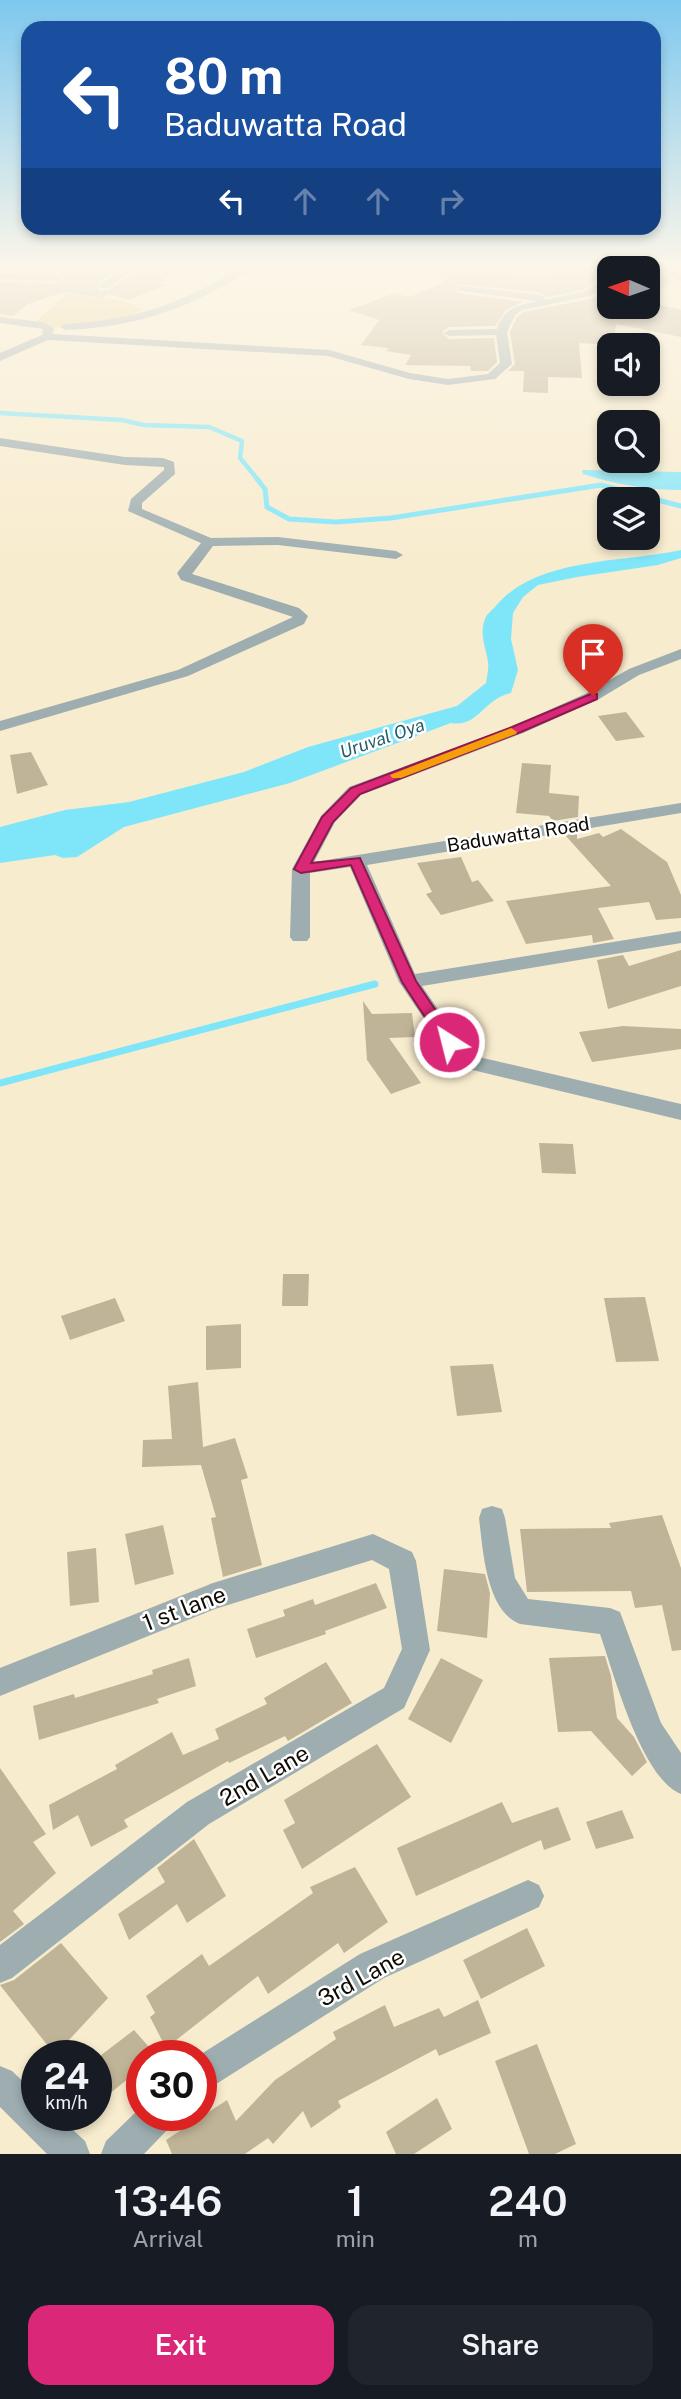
<!DOCTYPE html>
<html lang="en">
<head>
<meta charset="utf-8">
<style>
	body { margin:0; font-family:"Public Sans",sans-serif; background:#20242c; color:#f1f3f6; height:100vh; display:flex; flex-direction:column; font-size:26px; white-space:nowrap }
	* { box-sizing:border-box; margin:0 }
	p { font-size:23px; color:#9ea1a6 }
	.icon { flex:none; width:38px; height:38px; fill:none; stroke:currentColor; stroke-width:2; stroke-linecap:round; stroke-linejoin:round }
	.map { position:relative; height:2154px; overflow:hidden }
	.side { display:flex; flex-direction:column; background:#171b24; flex:1 }
	.side>* { flex:none }
	.banner { position:absolute; left:21px; top:21px; width:640px; height:214px; border-radius:21px; box-shadow:0 4px 10px #0003; background:#1a4fa0; color:#fff; overflow:hidden }
	.needle { width:46px; rotate:272deg }
	.fabs { position:absolute; left:597px; top:256px; display:grid; gap:14px }
	.fabs a { display:grid; place-items:center; width:63px; height:63px; border-radius:14px; background:#171b24; box-shadow:0 4px 10px #0003; font-size:35px }
	.speed { position:absolute; left:21px; top:2040px; display:flex; gap:14px; font-size:35px; font-weight:700; text-align:center }
	.speed>* { display:grid; place-content:center; width:91px; height:91px; border-radius:50%; background:#171b24; box-shadow:0 4px 10px #0003; line-height:1 }
	.speed small { font-size:18px; font-weight:400 }
	.speed .limit { border:10px solid #d22; background:#fff; color:#111 }
	.pin { position:absolute; display:grid; place-items:center; width:60px; height:60px; color:#fff; margin:-72px -30px; border-radius:50% 50% 50% 0; rotate:-45deg; box-shadow:0 0 7px #0007 }
	.pin .icon { rotate:45deg }
	.me { position:absolute; width:77px; margin:-38px; rotate:324deg; stroke-linejoin:round; filter:drop-shadow(0 0 5px #0008) }
	.turn { display:flex; align-items:center; gap:24px; height:147px; padding:0 28px; font-size:32px }
	.turn .icon { width:91px; height:91px; stroke-width:2.5 }
	.turn b { display:block; font-size:49px; line-height:60px }
	.lanes { display:flex; align-items:center; height:66px; padding:0 28px; background:#0003; justify-content:center; gap:35px; direction:ltr }
	.lanes .off { opacity:.35 }
	.eta { display:flex; justify-content:space-evenly; align-items:center; height:119px; text-align:center }
	.eta b { font-size:42px; font-weight:600; line-height:49px }
	.button { display:flex; gap:14px; margin-top:auto; padding:14px 28px }
	.button a { flex:1; height:80px; border-radius:21px; background:#db2777; color:#fff; font-size:28px; font-weight:600; line-height:80px; text-align:center }
	.button a+a { background:#20242c; color:#f1f3f6 }
	.map>svg:first-child { display:block }
	.green { fill:#e7ce8e }
	.water { fill:#7fe6fa }
	.lines { fill:none; stroke-linecap:round; stroke-linejoin:round }
	.stream-far2 { stroke:#7fe6fa; stroke-width:4.5 }
	.stream-far1 { stroke:#7fe6fa; stroke-width:5 }
	.stream { stroke:#7fe6fa; stroke-width:7 }
	.building { fill:#c0b498 }
	.street { fill:#9dadb0; fill-rule:evenodd }
	.route { fill:#db2777; stroke:#8e194d; stroke-width:2 }
	.slow { fill:#f59e0b }
	.labels { text-anchor:middle; dominant-baseline:central; stroke-width:5; stroke-linejoin:round; paint-order:stroke }
	.far-water-label { font-size:18px; font-style:italic; fill:#245d68; stroke:#fff }
	.street-label { font-size:19px; fill:#0f0b03; stroke:#fff }
	.near-street-label { font-size:23px; fill:#0f0b03; stroke:#fff }
</style>
</head>
<body>
<div class="map">
<svg width="681" height="2154" viewBox="0 0 681 2154">
	<rect width="100%" height="100%" fill="#f8ecce"/>
	<!-- green -->
	<path class="green" d="M66 294 119 300 143 309 122 323 49 328 37 321Z"/>
	<!-- water -->
	<path class="water" d="M582 470 681 472V490C648 490 614 484 583 474Z
		M681 550V558L658 565 577 577 538 585 523 597 513 613 511 639 518 670 511 693C483 699 478 728 451 723L290 783 124 827 77 857 63 858 55 855 0 863V827L65 810 129 802 244 772 308 747 457 706 486 683C487 676 489 669 488 662 486 648 479 634 485 619 486 615 492 610 495 607 535 557 622 563 681 550Z"/>
	<g class="lines">
		<!-- stream-far2 -->
		<path class="stream-far2" d="M0 413 122 420 144 425 209 427 242 441 240 458 259 481"/>
		<!-- stream-far1 -->
		<path class="stream-far1" d="M257 479 265 489 267 507 289 519 336 522 391 518 601 485 681 506"/>
		<!-- stream -->
		<path class="stream" d="M0 1083 375 984"/>
	</g>
	<!-- building -->
	<path class="building" d="M0 267H121L99 282 97 288 100 291 109 290 141 267H183L158 283 165 285 130 300 108 294 103 298 64 292 28 304 13 316 0 314V282L57 284 64 277 57 272 0 270Z
		M437 267H508L506 271 513 276 559 273 566 267H591L595 283 582 290 547 297 540 292 456 284 457 293 523 302 506 310 495 326 449 327 442 332 449 339 494 338 497 362 488 371H471L470 366 405 365 411 355 386 351 389 348 361 345 379 320 349 310 395 293 409 297 444 283Z
		M606 267H653L675 281 648 296V268H609V284Z
		M609 289V306H648V302L681 310V337L616 324 614 345 579 343 582 378 548 377V393L523 392 524 371H508L515 364 510 332 517 317 523 312 591 299Z
		M626 712 645 737 616 741 598 716Z
		M31 752 48 785 17 794 10 755Z
		M522 763 551 765 549 793 579 796 578 817 553 821 549 816 516 813Z
		M621 829 667 862 681 895V918L656 920 649 902 598 908 614 939 593 943 592 935 526 944 506 901 611 886 565 835 577 833V839L599 833 603 837Z
		M461 857 472 882 478 880 494 901 441 915 426 894 432 892 417 863Z
		M681 950V986L608 1009 597 960 623 955 629 966Z
		M363 1001 372 1014 412 1013 415 1037 389 1038 421 1083 391 1094 367 1060Z
		M623 1026 681 1029V1049L592 1062 579 1032Z
		M539 1143 573 1144 576 1174 542 1173Z
		M283 1274H309L308 1306H282Z
		M645 1297 659 1361 616 1362 604 1298Z
		M115 1298 125 1321 70 1340 61 1316Z
		M241 1324V1368L206 1370V1326Z
		M493 1364 502 1412 457 1416 450 1366Z
		M198 1382 203 1447 235 1438 248 1478 241 1480 262 1565 223 1577 211 1518 216 1517 201 1465 142 1467 143 1440 172 1439 168 1386Z
		M662 1515 681 1568V1650L672 1651 662 1605 635 1608 631 1591 527 1592 520 1529 611 1528 609 1523Z
		M163 1525 174 1574 135 1585 125 1534Z
		M96 1548 99 1602 70 1606 67 1552Z
		M444 1569 485 1574 490 1593 487 1638 437 1631Z
		M376 1583 387 1608 325 1631 326 1634 256 1658 247 1629 285 1616 283 1610 313 1599 315 1605Z
		M605 1656 611 1676 617 1718 634 1737 647 1762 632 1776 591 1731 558 1732 549 1658Z
		M189 1658 196 1686 157 1699 159 1703 39 1740 33 1706 74 1694 75 1698 153 1674 152 1670Z
		M441 1658 483 1680 451 1743 408 1719Z
		M326 1662 352 1703 288 1741 285 1736 229 1763 228 1761 124 1820 128 1827 91 1847 78 1815 53 1830 49 1805 117 1769 115 1765 172 1732 183 1755 219 1739 215 1729 267 1704 264 1698Z
		M377 1744 411 1797 302 1869 283 1830 295 1823 284 1800Z
		M0 1768 46 1834 33 1842 56 1873 13 1911 24 1924 0 1942Z
		M502 1802 512 1823 558 1807 571 1840 544 1850 541 1840 416 1896 397 1848Z
		M622 1810 634 1838 596 1849 586 1822Z
		M194 1839 226 1896 187 1923 177 1904 129 1940 118 1914 165 1882 157 1868Z
		M355 1867 388 1922 344 1953 338 1943 268 1994 258 1976 166 2048 150 2017 155 2013 146 1996 202 1954 209 1966 313 1893 310 1887Z
		M527 1928 545 1966 481 1999 463 1960Z
		M61 1943 108 1998 55 2055 0 1985 14 1980Z
		M478 2000 491 2033 439 2056 436 2049 338 2101 341 2107 311 2128 303 2111 273 2144 268 2138 245 2154H172L166 2140 227 2100 236 2121 275 2080 336 2039 333 2032 385 2005 394 2027 439 2008 444 2017Z
		M134 2030 157 2056H142V2068L109 2094 96 2069V2059Z
		M537 2044 576 2144 555 2154H529L495 2061Z
		M437 2098 452 2129 414 2154H396L386 2132Z"/>
	<g class="lines">
		<!-- street -->
		<path class="street" d="M126 267H138L108 288H100V284Z
			M241 267H253C243 276 228 283 216 290 167 316 120 328 65 330L60 327 65 324C136 320 181 304 241 267Z
			M564 267 559 270 513 273 508 270 513 267Z
			M593 267H603L607 287 590 296 522 310 515 315 507 332 512 364 495 379 448 385 409 379 328 356 48 340 0 361V353L42 335 43 329 0 323V317L42 322 54 328 53 334 329 350 410 373 448 379 488 374 500 363 496 335 449 336 444 333 449 330 497 329C503 308 519 305 538 301L462 291 458 290V286L540 295 544 296V300L583 292 598 284Z
			M655 267H668L681 274V281Z
			M0 273 57 275 62 278 57 281 0 279Z
			M0 438 125 457 163 458 174 462 175 474 142 503V509L211 538 278 537 396 551 403 555 396 559 278 545 213 546 192 574 299 608 308 616 304 624 188 676 0 731V721L178 670 293 617 181 580 177 573 201 543 128 511 131 499 164 470V467L125 465 0 446Z
			M681 649V659L639 675 599 699 523 733 361 795 335 822 314 862 681 803V813L367 865 415 974 681 931V943L422 986 470 1055 681 1104V1120L456 1066 399 982 350 867 310 873V937L307 941H293L290 937 292 869 321 816 349 787 511 727 587 693 629 669Z
			M492 1506 502 1509 505 1518 515 1578 528 1599 610 1608 620 1612 661 1723 681 1753V1794C641 1778 614 1674 600 1634L520 1624C486 1611 483 1550 479 1518L482 1509Z
			M373 1534 412 1552 416 1561 430 1650 404 1708 209 1824 12 1978 0 1983V1945L187 1802 384 1688 402 1649 389 1569 372 1560 215 1609 0 1696V1668L213 1583Z
			M528 1880 539 1885 544 1896 539 1907 384 1978 213 2086 201 2091V2056H198L360 1954Z
			M0 2066 12 2071 37 2095V2116H58L85 2141 90 2154H47L0 2107Z
			M142 2106V2116H174L169 2128 144 2154H101L106 2141Z"/>
	</g>
	<!-- sky -->
	<linearGradient id="sky" x2="0" y2="1"><stop stop-color="#7ec8ef"/><stop offset="0.47" stop-color="#fcf6e9"/><stop offset="1" stop-color="#fcf6e9" stop-opacity="0"/></linearGradient>
	<rect width="681" height="569" fill="url(#sky)"/>
	<!-- route -->
	<path class="route" d="M593 693 597 694V699L521 732 360 794 333 822 311 863 360 858 416 981 457 1042 449 1048 444 1046 402 982 351 865 301 873 294 869 322 817 351 788 512 727Z"/>
	<!-- slow -->
	<path class="slow" d="M511 728 517 732 516 734 401 778H392L390 775Z"/>
	<g class="labels">
		<!-- far-water labels -->
		<g class="far-water-label">
			<text transform="translate(382 738) rotate(-19)">Uruval Oya</text>
		</g>
		<!-- street labels -->
		<g class="street-label">
			<text transform="translate(518 834) rotate(-9)">Baduwatta Road</text>
		</g>
		<!-- near-street labels -->
		<g class="near-street-label">
			<text transform="translate(184 1608) rotate(-21)">1 st lane</text>
			<text transform="translate(264 1775) rotate(-30)">2nd Lane</text>
			<text transform="translate(361 1977) rotate(-29)">3rd Lane</text>
		</g>
	</g>
</svg>
<div class="fabs">
<a><svg class="needle" viewBox="-14 -14 28 28"><path d="M0-13l5 13h-10z" fill="#e53935"/><path d="M0 13l5-13h-10z" fill="#9ea1a6"/></svg></a>
<a><svg class="icon" aria-label="sound" viewBox="0 0 24 24"><path d="M4 9h4l5-4v14l-5-4H4zM17 9q2 3 0 6"/></svg></a>
<a><svg class="icon" aria-label="search" viewBox="0 0 24 24"><circle cx="10" cy="10" r="6"/><path d="M15 15l6 6"/></svg></a>
<a><svg class="icon" aria-label="layers" viewBox="0 0 24 24"><path d="M12 4l9 5-9 5-9-5zM3 14l9 5 9-5"/></svg></a>
</div>
<div class="speed"><div>24<small>km/h</small></div><div class="limit">30</div></div>
<div class="pin" style="left:593px;top:696px;background:#d93025"><svg class="icon" aria-label="arrive" viewBox="0 0 24 24"><path d="M6 21V4h12l-3 4 3 4H6"/></svg></div>
<svg class="me" style="left:449px;top:1042px" viewBox="-20 -20 40 40"><circle r="17" fill="#db2777" stroke="#fff" stroke-width="3"/><path d="M0-11L8 9 0 5-8 9z" fill="#fff"/></svg>
<div class="banner">
<div class="turn"><svg class="icon" aria-label="left" viewBox="0 0 24 24"><path d="M17 20v-9H6M10 6l-5 5 5 5"/></svg><div><b>80 m</b>Baduwatta Road</div></div>
<div class="lanes"><svg class="icon" aria-label="left" viewBox="0 0 24 24"><path d="M17 20v-9H6M10 6l-5 5 5 5"/></svg><svg class="icon off" aria-label="ahead" viewBox="0 0 24 24"><path d="M12 20V5M6 11l6-6 6 6"/></svg><svg class="icon off" aria-label="ahead" viewBox="0 0 24 24"><path d="M12 20V5M6 11l6-6 6 6"/></svg><svg class="icon off" aria-label="right" viewBox="0 0 24 24"><path d="M7 20v-9h11M14 6l5 5-5 5"/></svg></div>
</div>
</div>
<section class="side">
<div class="eta">
<div><b>13:46</b><p>Arrival</p></div>
<div><b>1</b><p>min</p></div>
<div><b>240</b><p>m</p></div>
</div>
<div class="button"><a>Exit</a><a>Share</a></div>
</section>
</body>
</html>
